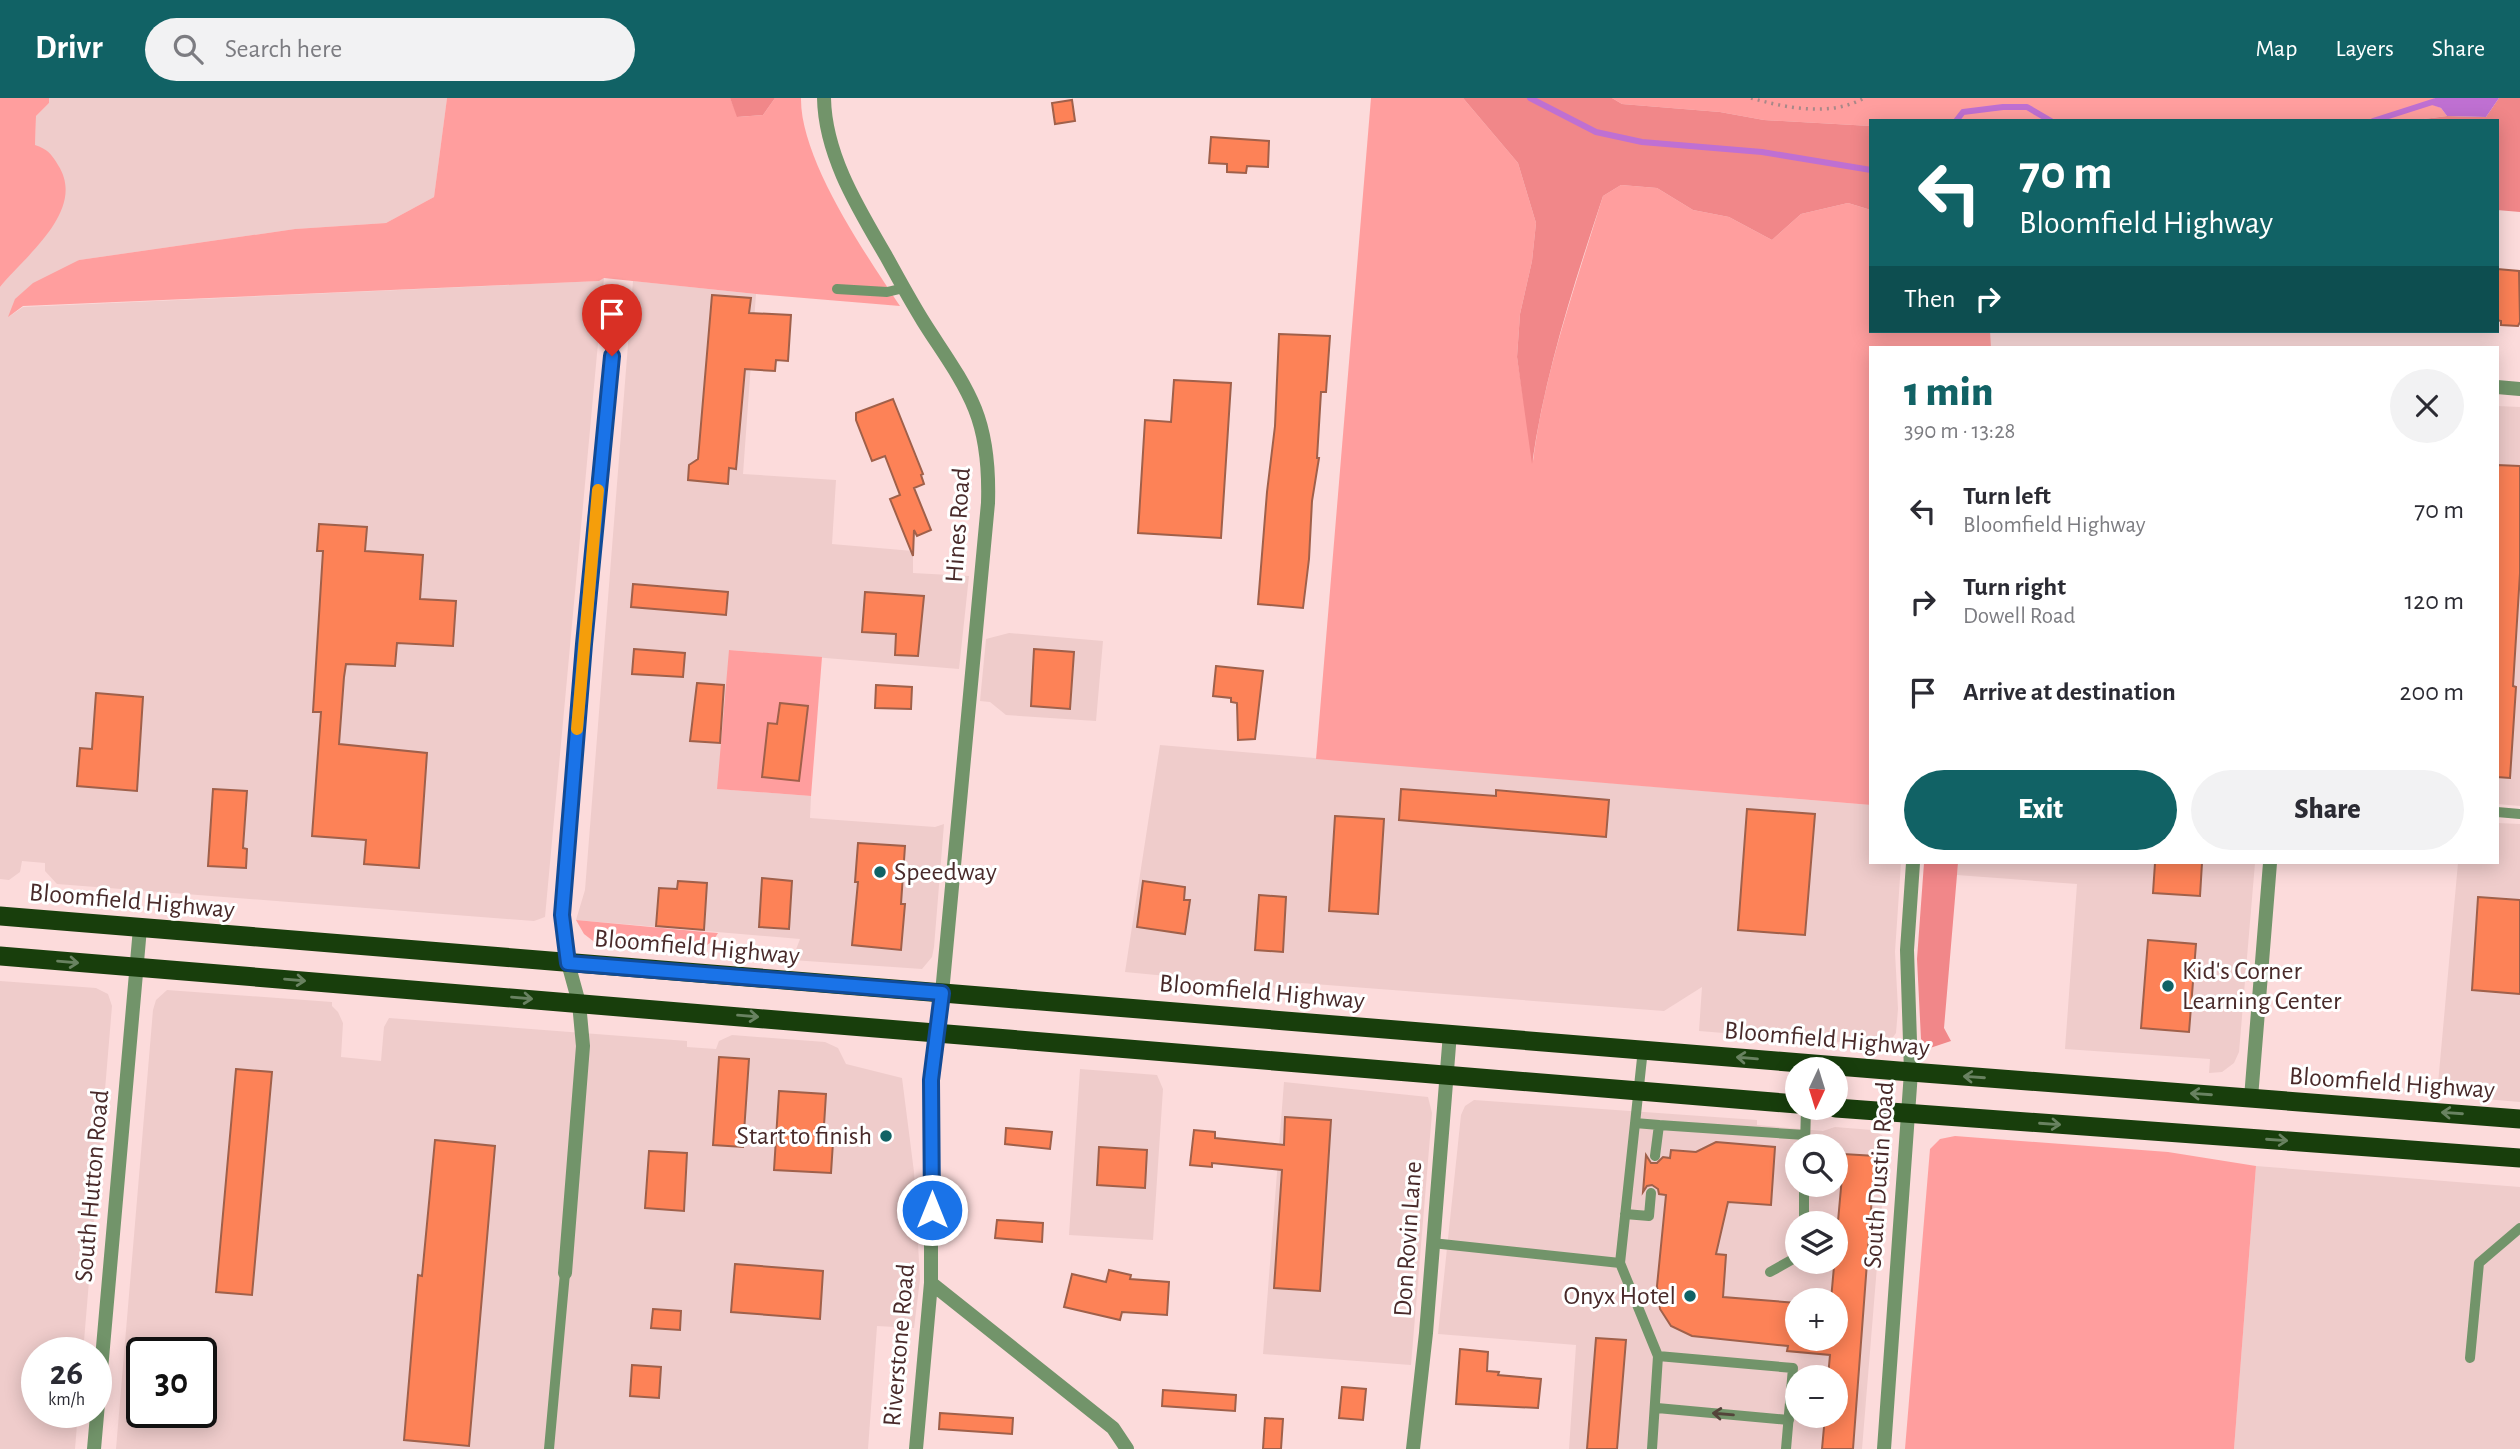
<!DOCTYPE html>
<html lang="en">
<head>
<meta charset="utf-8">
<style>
	body { margin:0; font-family:"Alegreya Sans",sans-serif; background:#f2f2f3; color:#2b2b33; height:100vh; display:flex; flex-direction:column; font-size:26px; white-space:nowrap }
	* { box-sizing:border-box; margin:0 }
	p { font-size:23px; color:#7c7c81 }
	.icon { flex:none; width:38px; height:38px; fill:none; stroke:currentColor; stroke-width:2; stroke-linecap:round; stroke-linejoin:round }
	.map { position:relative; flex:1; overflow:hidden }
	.details { position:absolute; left:1869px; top:248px; width:630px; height:518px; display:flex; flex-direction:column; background:#fff; border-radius:0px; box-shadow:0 4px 18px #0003 }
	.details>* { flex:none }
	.banner { position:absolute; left:1869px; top:21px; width:630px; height:214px; border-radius:0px; box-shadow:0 4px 18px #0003; background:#116265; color:#fff; overflow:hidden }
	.needle { width:46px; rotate:184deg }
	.buttons { position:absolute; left:1785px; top:959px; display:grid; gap:14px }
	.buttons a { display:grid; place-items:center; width:63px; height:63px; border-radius:50%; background:#fff; box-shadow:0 4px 18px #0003; font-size:35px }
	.speed { position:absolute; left:21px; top:1239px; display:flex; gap:14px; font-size:35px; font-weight:700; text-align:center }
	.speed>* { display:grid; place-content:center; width:91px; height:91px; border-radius:50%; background:#fff; box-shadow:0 4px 18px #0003; line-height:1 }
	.speed small { font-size:18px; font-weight:400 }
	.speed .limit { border:4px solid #111; border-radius:10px; background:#fff; color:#111 }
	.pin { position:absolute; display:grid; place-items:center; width:60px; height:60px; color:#fff; margin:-72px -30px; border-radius:50% 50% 50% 0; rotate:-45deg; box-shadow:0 0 7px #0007 }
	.pin .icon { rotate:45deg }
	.me { position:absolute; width:77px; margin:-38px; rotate:0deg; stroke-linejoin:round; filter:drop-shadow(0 0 5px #0008) }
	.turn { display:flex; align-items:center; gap:24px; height:147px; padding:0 35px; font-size:32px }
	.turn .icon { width:91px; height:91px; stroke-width:2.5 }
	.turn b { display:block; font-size:49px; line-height:60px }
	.then { display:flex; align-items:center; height:66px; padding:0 35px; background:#0003; gap:14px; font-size:26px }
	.round { display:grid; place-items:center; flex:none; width:74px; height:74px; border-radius:37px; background:#f2f2f3 }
	.head { display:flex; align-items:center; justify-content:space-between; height:119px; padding:0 35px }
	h1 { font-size:42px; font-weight:800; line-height:52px; color:#116265 }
	.button { display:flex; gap:14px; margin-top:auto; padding:14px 35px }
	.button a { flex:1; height:80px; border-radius:42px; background:#116265; color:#fff; font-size:28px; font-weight:800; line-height:80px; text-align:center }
	.button a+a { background:#f2f2f3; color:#2b2b33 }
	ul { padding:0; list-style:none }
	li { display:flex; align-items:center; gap:21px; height:91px; padding:0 35px }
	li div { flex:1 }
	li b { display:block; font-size:26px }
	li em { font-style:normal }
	header { display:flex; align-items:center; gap:42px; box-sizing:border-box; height:98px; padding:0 35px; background:#116265; color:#fff }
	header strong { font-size:33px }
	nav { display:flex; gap:38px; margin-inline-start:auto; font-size:24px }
	.search { width:490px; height:63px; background:#f2f2f3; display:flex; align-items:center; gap:18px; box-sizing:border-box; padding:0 24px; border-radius:38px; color:#7c7c81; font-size:26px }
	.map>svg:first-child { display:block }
	.built { fill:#efcccb; fill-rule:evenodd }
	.green { fill:#ff9e9e }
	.forest { fill:#f18789 }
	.water { fill:#bf70d2 }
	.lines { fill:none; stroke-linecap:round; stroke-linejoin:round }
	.stream { stroke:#bf70d2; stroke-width:6 }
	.building { fill:#fd8257; stroke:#a0604a; stroke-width:2 }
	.path { stroke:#a88888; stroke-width:3.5; stroke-dasharray:2 5; stroke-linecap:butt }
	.service { stroke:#72946a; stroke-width:10 }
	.minor { stroke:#72946a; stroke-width:14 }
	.tertiary { stroke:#72946a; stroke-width:14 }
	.trunk { stroke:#183e0c; stroke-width:19 }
	.oneway { stroke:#698261 }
	.oneway2 { stroke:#53443a }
	.route-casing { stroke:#114b97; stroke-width:18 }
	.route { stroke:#1a73e8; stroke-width:12 }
	.slow { stroke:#f59e0b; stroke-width:12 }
	.poi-dot { fill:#116265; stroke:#fff; stroke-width:2.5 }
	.labels { text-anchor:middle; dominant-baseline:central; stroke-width:6; stroke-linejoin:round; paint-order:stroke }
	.street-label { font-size:26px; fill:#492a2a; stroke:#fff }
	.poi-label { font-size:26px; fill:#492a2a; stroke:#fff; text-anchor:start }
</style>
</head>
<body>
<header>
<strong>Drivr</strong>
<div class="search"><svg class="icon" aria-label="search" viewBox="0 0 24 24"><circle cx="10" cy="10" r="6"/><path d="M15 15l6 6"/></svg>Search here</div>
<nav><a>Map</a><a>Layers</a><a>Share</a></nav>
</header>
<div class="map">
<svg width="2520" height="1351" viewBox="0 0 2520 1351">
	<rect width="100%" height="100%" fill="#fcdbdb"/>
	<!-- built -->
	<path class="built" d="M49 0H447L434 99 386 125 295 131 79 162 10 218 23 209 598 183 604 180 545 819 534 823 57 786 45 773V765L22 763 20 774 9 782 0 781V189L19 166 35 47 36 18 49 5Z
		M633 183 756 196 743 376 836 382 832 446 913 453V475L969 478 959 571 730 552 718 691 811 698 810 720 935 729 944 726 934 849 932 859 922 871 792 862 800 841 576 822 585 792Z
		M2497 308 2520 309V708L2497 706Z
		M1009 535 1103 543 1096 623 1006 617 990 604 980 603 986 541Z
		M1160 647 1871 707V765H1901L1895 854 1898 911 1896 935 1888 946 1877 951 1849 945 1699 933 1702 889 1664 913 1301 885 1292 891 1189 883 1177 879 1125 874Z
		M2497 725 2520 726V1004L2437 997 2458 765H2497Z
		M1958 765H2255L2239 954 2234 965 2222 974 2209 975 2210 961 2065 951 2077 786 1957 777Z
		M0 883 96 890 108 896 112 908 83 1255H37V1314H78L75 1351H0Z
		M167 892 332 904V908L338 914 343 925 341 959 381 963 384 929 389 920 687 943V949L716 951 719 943 732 937 825 944 838 950 846 966 902 980 914 1074 920 1181 914 1230 877 1228 868 1351H116L153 912 156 902ZM142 1255H201V1314H142Z
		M1080 971 1157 977 1163 991 1153 1142 1069 1137Z
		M1284 984 1428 999 1432 1015 1411 1267 1263 1256Z
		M1474 1002 1757 1022V1027L1823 1033 1835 1029 1872 1032 1882 1037 1887 1046 1862 1351H1569L1576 1247 1438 1236 1461 1017 1465 1008ZM1797 1048H1836V1087H1797ZM1797 1125H1836V1164H1797ZM1797 1202H1836V1241H1797ZM1797 1279H1836V1318H1797Z
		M2256 1068 2520 1089V1351H2234Z"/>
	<!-- green -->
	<path class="green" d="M0 0H49V5L36 18 35 47C47 51 51 55 58 67 87 112 26 157 0 189Z
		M447 0H730L738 19 763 17 775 0H801C800 61 866 157 900 208L756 196 604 180 599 183 23 208 8 219 15 201 33 185 79 162 295 131 386 125 434 99Z
		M1371 0H1463L1518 65 1536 125 1532 163 1520 216 1517 259 1533 363C1545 271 1576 186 1603 98L1621 87 1657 90 1693 112 1729 119 1772 142 1801 116 1848 105 1871 112V233H1990L1991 250H1871V707L1316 661Z
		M1612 0H2435L2429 5 2441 10 2447 18 2408 23H1871V28L1764 22 1720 14 1622 6Z
		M729 552 822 559 811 698 717 691Z
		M576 822 705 834 718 835 713 843 707 847 677 852 597 846 584 836Z
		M1955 1038 2168 1054 2256 1068 2234 1351H1905L1930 1051 1940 1041Z"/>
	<!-- forest -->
	<path class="forest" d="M730 0H775L763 17 737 19Z
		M1463 0H1612L1622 6 1720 14 1764 22 1871 28V112L1848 105 1801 116 1772 142 1729 119 1693 112 1657 90 1621 87 1603 98C1574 186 1545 274 1532 366L1517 259 1520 216 1532 163 1536 125 1518 65Z
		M2499 0H2520V114L2497 112V23H2408L2447 18 2486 19Z
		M1924 765H1958L1944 930 1951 943 1930 950 1921 941 1917 861Z"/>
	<!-- water -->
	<path class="water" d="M2436 0H2499L2486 19 2447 18 2441 10 2429 6Z"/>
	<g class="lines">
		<!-- stream -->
		<path class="stream" d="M1530 0 1596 34 1642 44 1762 54 1871 72
			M1956 23 1963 14 2003 9H2027L2051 23
			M2373 23 2445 0"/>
	</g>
	<!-- building -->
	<path class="building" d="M1072 2 1075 23 1055 26 1052 5Z
		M1211 39 1269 43 1268 69 1247 68 1246 75 1227 74V66L1209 65Z
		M2497 171 2519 173 2520 224 2518 228 2501 227V223L2497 222Z
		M712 197 751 200 749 215 791 217 788 263 776 262 775 273 745 271 736 371 729 370 728 386 688 382 689 367 698 361Z
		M1279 236 1330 238 1326 294H1321L1317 360H1319L1312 403 1309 461 1303 510 1258 506 1267 394 1275 328Z
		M1174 282 1231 285 1221 440 1138 435 1145 322 1171 324Z
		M893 301 923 376 921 377 924 386 914 390 931 432 917 438 914 432 913 458 890 401 900 397 885 358 872 363 856 322V315Z
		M2497 367 2520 368V475L2513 588 2516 589 2510 680 2497 679Z
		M319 426 367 429 365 453 423 457 420 501 456 503 453 548 397 545 395 568 346 566 344 579 339 646 427 655 419 770 364 766 366 742 312 738 321 614H313L323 453H317Z
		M633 486 728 494 726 517 631 509Z
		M865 494 924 498 918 558 895 557 896 536 862 534Z
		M634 551 685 555 683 579 632 576Z
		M1034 551 1074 554 1070 611 1031 608Z
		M1216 568 1263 573 1255 641 1238 642 1237 605 1231 604V600L1213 598Z
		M697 585 724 587 720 645 690 643Z
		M876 587 912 589 911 611 875 610Z
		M96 595 143 599 137 693 77 688 80 650 92 651Z
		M780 605 808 608 799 683 762 679 768 625 777 626Z
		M213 691 247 693 243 750 247 751 246 770 208 768Z
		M1401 691 1496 698V692L1609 702 1606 739 1399 722Z
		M1747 711 1815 716 1805 837 1738 832Z
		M1335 718 1384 721 1378 816 1329 813Z
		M858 745 905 748 901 806H905L901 852 852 847 858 784H855Z
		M2155 765H2202L2200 798 2153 795Z
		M762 780 792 783 789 831 759 829Z
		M678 783 707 785 704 832 656 828 659 790 677 791Z
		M1143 783 1185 789 1184 802H1190L1185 836 1137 829Z
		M1259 797 1286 799 1283 854 1255 852Z
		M2478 799 2520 802V896L2472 892Z
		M2148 842 2196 846 2189 934 2141 930Z
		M719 959 749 961 743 1049 713 1047Z
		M236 971 272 974 252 1197 216 1194Z
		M779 993 826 996 823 1043 833 1044 831 1075 774 1072Z
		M1285 1019 1331 1022 1320 1193 1274 1190 1282 1072 1212 1065V1069L1190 1067 1194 1032 1215 1034V1040L1284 1047Z
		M1006 1030 1052 1034 1050 1051 1005 1046Z
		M435 1042 495 1048 469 1348 404 1342 418 1177 422 1178Z
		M1716 1044 1775 1049 1771 1107 1728 1104 1716 1156 1726 1157 1723 1199 1797 1205V1241H1836V1202H1831L1844 1056 1875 1058 1853 1351H1822L1825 1318H1836V1279H1828L1830 1257 1787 1253 1788 1248 1692 1238 1671 1228 1660 1211 1657 1188 1666 1097 1659 1096 1658 1091 1652 1087 1647 1088 1643 1094 1646 1057 1651 1065H1657L1663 1059 1670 1060 1671 1052 1696 1054Z
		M1099 1049 1147 1052 1145 1090 1097 1087Z
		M649 1053 687 1055 684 1113 645 1110Z
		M997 1122 1043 1125 1042 1144 995 1140Z
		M735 1166 823 1173 820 1221 731 1214Z
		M1109 1172 1131 1177 1130 1181 1169 1184 1167 1217 1122 1214 1120 1222 1064 1209 1072 1176 1106 1184Z
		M653 1211 681 1213 680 1232 651 1230Z
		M1596 1240 1626 1242 1617 1351H1587Z
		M1460 1251 1488 1254 1487 1273 1499 1274 1498 1277 1541 1281 1538 1310 1456 1306Z
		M632 1267 661 1269 659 1300 630 1298Z
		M1342 1289 1366 1291 1363 1322 1339 1320Z
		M1163 1292 1236 1297 1235 1313 1162 1308Z
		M940 1315 1013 1320 1012 1336 939 1331Z
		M1265 1320 1283 1321 1281 1351H1263Z"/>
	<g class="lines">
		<!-- path -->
		<path class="path" d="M1751 0C1786 10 1831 19 1864 0"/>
		<!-- service -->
		<path class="service" d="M837 191 887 194 904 190
			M2497 714 2520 716
			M1643 951 1620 1165 1658 1258 1793 1270 1786 1351
			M1635 1025 1659 1027 1655 1058
			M1659 1027 1805 1037
			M1805 1048 1806 1010
			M1625 1116 1649 1118 1651 1095
			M1804 1125V1087
			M1432 1145 1620 1165
			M1770 1174 1795 1160 1797 1155
			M2470 1260 2479 1165 2520 1130
			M1657 1310 1789 1322
			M549 1351 565 1175
			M1652 1351 1658 1258"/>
		<!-- minor -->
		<path class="minor" d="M824 0C825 57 858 110 886 158 898 180 910 202 923 223 941 252 962 279 975 311 987 341 989 373 988 405L942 895 931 982V1185L916 1351
			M2497 289 2520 291
			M1911 974 1907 852 1913 765
			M2251 1000 2270 765
			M565 1175 583 948 579 905 568 865 562 817 595 416 617 205
			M931 1185 1113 1330 1127 1351
			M94 1351 140 830
			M1413 1351 1426 1235 1450 935"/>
		<!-- tertiary -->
		<path class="tertiary" d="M1884 1351 1911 974"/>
		<!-- trunk -->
		<path class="trunk" d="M0 818 1911 974 2520 1021
			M0 858 1797 1006
			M1836 1010 2520 1060"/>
	</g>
	<!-- one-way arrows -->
	<defs><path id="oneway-shaft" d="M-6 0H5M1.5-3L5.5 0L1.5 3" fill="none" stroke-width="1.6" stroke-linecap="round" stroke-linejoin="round" transform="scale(1.75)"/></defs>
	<g class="oneway">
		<use href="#oneway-shaft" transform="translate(68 864) rotate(5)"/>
		<use href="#oneway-shaft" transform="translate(295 882) rotate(5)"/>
		<use href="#oneway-shaft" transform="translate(522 900) rotate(5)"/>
		<use href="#oneway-shaft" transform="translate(748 918) rotate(5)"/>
		<use href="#oneway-shaft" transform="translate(1747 960) rotate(-175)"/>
		<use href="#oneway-shaft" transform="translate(1974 979) rotate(-176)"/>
		<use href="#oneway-shaft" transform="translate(2201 996) rotate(-176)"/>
		<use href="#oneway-shaft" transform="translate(2452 1015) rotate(-176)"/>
		<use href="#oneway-shaft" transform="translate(2050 1026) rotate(4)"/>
		<use href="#oneway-shaft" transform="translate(2277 1042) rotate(4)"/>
	</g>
	<use class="oneway2" href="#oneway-shaft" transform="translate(1723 1316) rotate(-175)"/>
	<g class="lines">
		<!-- route casing -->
		<g class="route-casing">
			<path id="route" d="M612 258 584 546 562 817 568 865 942 895 931 982 932 1112"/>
		</g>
		<!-- route -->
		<use href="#route" class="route"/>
		<!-- slow -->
		<path class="slow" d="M577 631 598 392"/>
	</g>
	<!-- markers -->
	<g class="poi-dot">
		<circle cx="880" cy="774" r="7"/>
		<circle cx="2168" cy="888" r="7"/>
		<circle cx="886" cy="1038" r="7"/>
		<circle cx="1690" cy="1198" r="7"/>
	</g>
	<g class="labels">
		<!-- street labels -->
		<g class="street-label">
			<text transform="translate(958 427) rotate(-86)">Hines Road</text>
			<text transform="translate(132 803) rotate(5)">Bloomfield Highway</text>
			<text transform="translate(697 849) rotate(5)">Bloomfield Highway</text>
			<text transform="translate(1262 894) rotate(5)">Bloomfield Highway</text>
			<text transform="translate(1827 941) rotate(5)">Bloomfield Highway</text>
			<text transform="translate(2392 985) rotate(4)">Bloomfield Highway</text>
			<text transform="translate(1879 1077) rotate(-86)">South Dustin Road</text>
			<text transform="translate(92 1088) rotate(-85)">South Hutton Road</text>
			<text transform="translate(1408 1141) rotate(-86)">Don Rovin Lane</text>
			<text transform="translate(899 1247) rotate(-85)">Riverstone Road</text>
		</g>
		<!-- poi labels -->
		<g class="poi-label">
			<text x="894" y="774">Speedway</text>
			<text x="2182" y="873">Kid's Corner<tspan x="2182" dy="30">Learning Center</tspan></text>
			<text x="872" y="1038" text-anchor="end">Start to finish</text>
			<text x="1676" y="1198" text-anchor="end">Onyx Hotel</text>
		</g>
	</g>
</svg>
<div class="buttons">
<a><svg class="needle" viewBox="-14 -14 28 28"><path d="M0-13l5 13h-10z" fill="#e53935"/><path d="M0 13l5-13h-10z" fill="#7c7c81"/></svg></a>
<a><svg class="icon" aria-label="search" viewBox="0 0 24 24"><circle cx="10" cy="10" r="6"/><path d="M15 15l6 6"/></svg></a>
<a><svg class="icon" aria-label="layers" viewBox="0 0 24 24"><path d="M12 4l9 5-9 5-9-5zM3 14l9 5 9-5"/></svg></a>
<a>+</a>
<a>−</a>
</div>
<div class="speed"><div>26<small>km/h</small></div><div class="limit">30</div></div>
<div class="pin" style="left:612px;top:258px;background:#d93025"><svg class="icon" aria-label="arrive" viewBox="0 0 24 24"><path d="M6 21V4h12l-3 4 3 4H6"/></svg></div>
<svg class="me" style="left:932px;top:1112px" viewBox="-20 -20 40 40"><circle r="17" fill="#1a73e8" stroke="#fff" stroke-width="3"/><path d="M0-11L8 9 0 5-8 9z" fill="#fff"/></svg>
<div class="banner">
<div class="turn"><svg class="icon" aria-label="left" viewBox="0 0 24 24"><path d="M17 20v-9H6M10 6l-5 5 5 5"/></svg><div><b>70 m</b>Bloomfield Highway</div></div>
<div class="then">Then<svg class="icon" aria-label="right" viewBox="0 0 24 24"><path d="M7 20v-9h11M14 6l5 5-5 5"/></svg></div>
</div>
<section class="details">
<div class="head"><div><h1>1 min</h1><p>390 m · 13:28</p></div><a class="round"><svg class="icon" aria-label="close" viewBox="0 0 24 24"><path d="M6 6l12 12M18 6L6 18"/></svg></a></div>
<ul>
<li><svg class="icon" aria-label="left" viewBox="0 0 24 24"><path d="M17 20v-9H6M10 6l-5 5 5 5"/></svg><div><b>Turn left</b><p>Bloomfield Highway</p></div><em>70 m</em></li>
<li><svg class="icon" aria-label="right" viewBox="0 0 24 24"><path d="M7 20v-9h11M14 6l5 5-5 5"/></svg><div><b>Turn right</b><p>Dowell Road</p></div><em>120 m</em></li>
<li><svg class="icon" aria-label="arrive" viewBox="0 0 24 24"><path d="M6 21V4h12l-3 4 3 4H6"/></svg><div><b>Arrive at destination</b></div><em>200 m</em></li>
</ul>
<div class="button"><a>Exit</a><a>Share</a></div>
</section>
</div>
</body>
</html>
